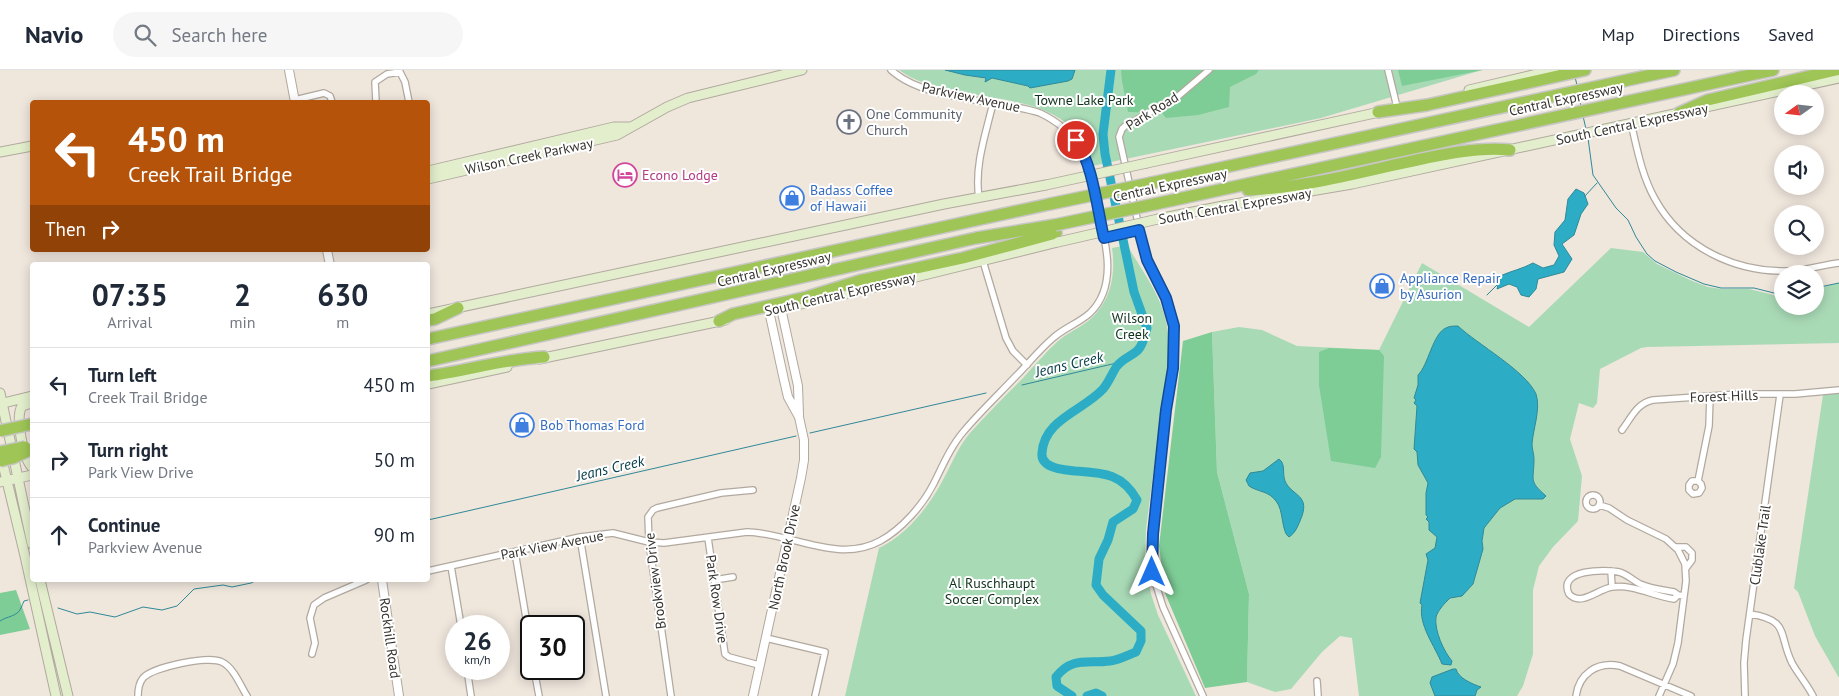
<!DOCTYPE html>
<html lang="en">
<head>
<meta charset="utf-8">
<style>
	body { margin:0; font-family:"PT Sans",sans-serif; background:#f6f6f7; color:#1f2937; height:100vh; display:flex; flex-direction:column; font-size:19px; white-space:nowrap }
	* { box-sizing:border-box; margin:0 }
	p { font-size:16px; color:#747a83 }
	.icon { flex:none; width:28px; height:28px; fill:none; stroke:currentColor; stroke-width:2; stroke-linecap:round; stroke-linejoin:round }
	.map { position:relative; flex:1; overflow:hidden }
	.side { position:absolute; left:30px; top:192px; width:400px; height:320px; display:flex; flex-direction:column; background:#fff; border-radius:5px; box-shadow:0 2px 12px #0003 }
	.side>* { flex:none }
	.hud { position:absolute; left:30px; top:30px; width:400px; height:152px; border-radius:5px; box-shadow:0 2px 12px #0003; background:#b45309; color:#fff; overflow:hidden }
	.needle { width:32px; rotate:255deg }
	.fabs { position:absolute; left:1774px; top:15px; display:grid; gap:10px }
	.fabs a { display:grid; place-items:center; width:50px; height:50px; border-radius:50%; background:#fff; box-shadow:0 2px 12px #0003; font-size:25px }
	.speed { position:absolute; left:445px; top:545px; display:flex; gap:10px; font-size:25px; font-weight:700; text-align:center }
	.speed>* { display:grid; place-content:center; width:65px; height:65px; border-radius:50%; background:#fff; box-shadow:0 2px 12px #0003; line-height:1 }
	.speed small { font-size:12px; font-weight:400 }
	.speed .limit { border:2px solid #111; border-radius:8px; background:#fff; color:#111 }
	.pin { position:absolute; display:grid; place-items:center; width:42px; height:42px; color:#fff; margin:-21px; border:2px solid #fff; border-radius:50%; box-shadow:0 1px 5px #0007 }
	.me { position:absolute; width:55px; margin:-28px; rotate:0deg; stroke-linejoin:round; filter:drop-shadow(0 0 4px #0008) }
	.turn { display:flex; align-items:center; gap:18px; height:105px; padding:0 15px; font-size:22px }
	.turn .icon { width:65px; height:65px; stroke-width:2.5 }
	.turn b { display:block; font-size:35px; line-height:42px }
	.then { display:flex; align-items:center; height:48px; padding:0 15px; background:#0003; gap:10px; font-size:19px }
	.eta { display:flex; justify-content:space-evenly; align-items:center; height:85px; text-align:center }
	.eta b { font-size:30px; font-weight:700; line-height:35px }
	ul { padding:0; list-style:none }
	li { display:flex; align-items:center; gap:15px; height:75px; padding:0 15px; border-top:1px solid #e0e1e3 }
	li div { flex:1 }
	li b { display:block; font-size:19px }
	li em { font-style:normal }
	header { display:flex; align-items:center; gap:30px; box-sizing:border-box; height:70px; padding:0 25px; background:#fff; border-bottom:1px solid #e0e1e3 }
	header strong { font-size:24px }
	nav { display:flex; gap:28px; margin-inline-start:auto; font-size:18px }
	.search { width:350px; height:45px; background:#f6f6f7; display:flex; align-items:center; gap:12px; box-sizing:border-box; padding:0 18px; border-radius:28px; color:#747a83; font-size:19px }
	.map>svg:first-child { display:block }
	.green { fill:#a9dab6 }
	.forest { fill:#7ecd96 }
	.water { fill:#2dadc5; stroke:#308998 }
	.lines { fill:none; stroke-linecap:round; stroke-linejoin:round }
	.stream { stroke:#308998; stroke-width:1 }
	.river { stroke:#2dadc5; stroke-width:9 }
	.minor-casing { stroke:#b1a99f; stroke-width:8 }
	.tertiary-casing { stroke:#b1a99f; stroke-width:10 }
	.secondary-casing { stroke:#b1a99f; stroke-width:11 }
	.motorway-casing { stroke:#c7c6c5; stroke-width:14 }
	.minor { stroke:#fff; stroke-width:5.5 }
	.tertiary { stroke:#fff; stroke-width:8 }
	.secondary { stroke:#e2eecc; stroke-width:9 }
	.motorway { stroke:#9ec555; stroke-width:11 }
	.secondary-bridge-casing { stroke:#b1a99f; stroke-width:11; stroke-linecap:butt }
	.motorway-bridge-casing { stroke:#c7c6c5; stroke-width:14; stroke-linecap:butt }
	.secondary-bridge { stroke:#e2eecc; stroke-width:9 }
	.motorway-bridge { stroke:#9ec555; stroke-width:11 }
	.route-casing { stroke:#114b97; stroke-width:12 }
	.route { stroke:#1a73e8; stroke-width:9 }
	.labels { text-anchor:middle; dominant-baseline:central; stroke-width:4; stroke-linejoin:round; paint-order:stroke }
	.street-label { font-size:14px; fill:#373430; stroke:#fff }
	.park-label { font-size:14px; fill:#11331d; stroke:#fff }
	.worship-label { font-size:14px; fill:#5b616d; stroke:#fff; text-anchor:start }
	.hotel-label { font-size:14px; fill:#b23c85; stroke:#fff; text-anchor:start }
	.shop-label { font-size:14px; fill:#366cbe; stroke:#fff; text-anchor:start }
	.water-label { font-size:15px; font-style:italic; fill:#0a414c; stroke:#fff }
</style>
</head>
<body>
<header>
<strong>Navio</strong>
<div class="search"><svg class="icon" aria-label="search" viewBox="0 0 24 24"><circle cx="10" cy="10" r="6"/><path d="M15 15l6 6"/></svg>Search here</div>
<nav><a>Map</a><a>Directions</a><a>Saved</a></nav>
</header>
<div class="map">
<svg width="1839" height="626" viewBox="0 0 1839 626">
	<rect width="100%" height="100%" fill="#efe6dc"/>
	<!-- green -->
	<path class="green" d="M899 0H1482L1321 48 1092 96C1072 8 957 42 899 0Z
		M1127 175C1151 216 1173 239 1168 290L1146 459 1145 495 1151 524 1158 545 1196 626H845L879 478C908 464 931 434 945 406 953 391 959 376 970 363 987 344 1005 326 1023 308 1034 296 1045 283 1057 272 1073 258 1087 257 1101 237 1113 219 1115 199 1112 178Z
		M1611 178 1643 182 1657 194 1690 210 1708 217 1722 219H1749L1782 227V236H1815V219L1839 213V273L1647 277 1641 278 1600 299 1597 333 1593 338 1579 333 1570 369 1582 406 1578 451 1553 477 1539 496 1533 520V584L1523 616 1517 626H1359L1352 568 1340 566 1322 582 1291 619 1275 622 1247 612 1249 524 1217 402 1212 262 1239 257 1262 260 1297 276 1379 280 1422 193 1529 257Z
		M1839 323V608L1815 566 1798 522 1794 518 1823 325Z"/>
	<!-- forest -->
	<path class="forest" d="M1121 0H1259L1256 4 1230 17 1229 37 1198 45 1166 48 1162 43 1128 42 1122 11Z
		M1398 0H1483L1402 16Z
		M1212 262 1217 402 1249 524 1247 612 1205 618 1165 523 1159 476 1183 271Z
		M1329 278 1379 280 1384 286 1381 387 1375 398 1331 391 1319 315V282Z
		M16 520 30 559 0 565V523Z"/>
	<!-- water -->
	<path class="water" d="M945 0H1075L1072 9 1068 11 1030 18 1028 16 992 8 985 12 986 8 965 5Z
		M1576 119 1584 123 1588 134 1581 144 1574 165 1562 174 1572 189 1564 202 1538 209 1536 219 1529 227 1521 225 1517 217 1509 214 1497 219 1500 206C1511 201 1522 199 1533 193L1543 198 1554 195 1559 186 1554 175 1555 162 1565 150 1568 129Z
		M1458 256C1477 274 1526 301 1536 324 1541 339 1533 359 1532 374 1532 379 1534 384 1534 389 1534 411 1528 410 1546 426L1543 429H1515L1500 438 1484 458 1482 471 1483 479 1473 514 1462 526 1450 528C1445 533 1438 540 1436 547 1434 560 1444 582 1452 591L1451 595 1442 594C1435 576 1418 555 1422 535L1420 533 1428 490 1426 484 1435 478 1437 467 1429 460V452L1426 449 1428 447 1426 445V423L1428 413 1418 395 1417 382 1414 379 1417 336 1414 333 1416 330 1414 328 1418 315V305C1428 296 1433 263 1446 258 1449 256 1454 256 1458 256Z
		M1279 389C1286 394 1282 403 1285 411 1292 427 1312 424 1300 451 1297 458 1295 463 1289 467 1281 462 1284 440 1276 431 1269 421 1258 422 1249 416L1246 410 1250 403 1263 401Z
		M1453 599H1456C1458 608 1472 614 1481 617L1477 620 1475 626H1435L1430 613 1432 607Z"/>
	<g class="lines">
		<!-- stream -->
		<path class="stream" d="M1575 7 1577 15
			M1579 26 1581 37
			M1583 46 1586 59
			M1588 68 1593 105 1616 138 1628 150 1636 167 1647 184 1655 191 1676 202 1704 214 1721 218H1754L1782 225
			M1585 126 1597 113
			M1815 218 1839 213
			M1487 225 1500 212
			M1022 315 1121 292
			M810 363 986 323
			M428 450 796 366
			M58 538 77 544 90 542 115 547 143 537 162 540 177 536 194 519 223 515 232 517 251 513 257 510
			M0 551C7 546 17 547 21 538 22 536 23 533 24 531L28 530"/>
		<!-- river -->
		<path class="river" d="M1072 626 1057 616 1056 607C1072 586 1088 594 1110 591 1119 590 1128 585 1136 582L1141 571V561L1103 525 1096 515 1099 489 1108 470 1113 452 1133 439 1137 430C1122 403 1103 403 1075 401 1069 400 1062 400 1056 398 1049 396 1041 392 1042 383 1044 349 1083 341 1103 319 1109 312 1112 303 1117 296 1123 288 1132 286 1138 280 1143 275 1145 265 1147 258L1134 222 1105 84 1103 64 1111 0
			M1087 626 1096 623 1102 626"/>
		<!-- minor casing -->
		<g class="minor-casing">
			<path id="minor" d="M1388 0 1397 37
				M295 30 324 23 330 26 332 32
				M376 32 375 12 387 4 400 2 405 12 409 32
				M1631 53C1637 79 1642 106 1655 129 1682 178 1736 203 1790 201 1806 200 1823 195 1839 193
				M979 128C974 96 986 63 993 33
				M1104 168 1139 160
				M983 191 1006 268 1013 281 1027 295
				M1622 360C1631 348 1637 333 1653 330L1739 324H1795L1839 320
				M1698 411H1692L1689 415V420L1693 424 1699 423 1702 418 1701 414 1698 411 1709 356 1710 326
				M1586 432a7 7 0 1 1 14 0a7 7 0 1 1-14 0Z
				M1599 435 1609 438 1627 450 1666 469 1678 480 1685 494 1686 511 1678 573 1673 594 1659 626
				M580 467 606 626
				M708 468 725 584 729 587 759 595
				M1676 477H1686L1692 483V490L1686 498
				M515 482 531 578
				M451 496 461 556
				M428 501 580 467 613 463 649 472 664 473 747 462C791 463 838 494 880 471 902 459 923 435 934 413 943 395 951 376 964 361 980 342 999 324 1016 306 1028 294 1040 279 1053 268 1064 258 1079 253 1090 243 1122 212 1102 160 1094 124 1085 84 1079 62 1040 43 997 29 925 31 891 0
				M1611 501 1612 517
				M714 510 733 507
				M1678 525 1674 529C1653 526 1633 514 1612 517 1598 519 1581 537 1569 524 1557 499 1605 499 1619 502 1627 504 1632 510 1640 514 1651 519 1663 520 1674 522L1678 525 1684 526
				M1750 544C1790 550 1778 564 1792 593 1798 604 1807 614 1813 626
				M766 568 825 582 815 626
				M312 584 315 573 310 548 314 535 324 528 366 510
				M467 599 471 626
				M534 599 539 626
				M1317 611 1318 626
				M138 626C138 619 139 613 143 608 153 597 209 585 222 592 234 598 240 615 247 626
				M671 626 649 472 648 447 653 440 657 438 721 423 753 420
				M1203 626 1163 537 1152 502 1153 464 1166 340 1173 297 1174 256 1166 228 1151 199 1145 184 1119 67 1122 59 1125 56 1176 28 1209 0
				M1576 626C1579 604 1597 591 1620 596L1691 626
				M1745 626 1744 593 1746 570 1780 325"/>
		</g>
		<!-- tertiary casing -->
		<g class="tertiary-casing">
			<path id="tertiary" d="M289 0 295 32
				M327 180 330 195
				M781 238 798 316 799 345
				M382 510 399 626
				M753 626 801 408 804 390V370L799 347 788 327 784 310 769 241"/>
		</g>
		<!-- secondary casing -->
		<g class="secondary-casing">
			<path id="secondary" d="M1469 20 1554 0
				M0 82 32 76
				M1147 93 1384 41
				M428 101 614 57H629
				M428 109 617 65 667 37 688 28 802 0
				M1158 149 1223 136 1352 114 1839 8
				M801 234 863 220 1058 172
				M428 244 944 134 1046 115
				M539 289 725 250
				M428 314 507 297
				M0 323 32 474
				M32 333 22 336C15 347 23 388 32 397
				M0 334 32 326
				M1 386 25 486 56 626
				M0 412 32 405
				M40 510 68 626"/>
		</g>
		<!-- motorway casing -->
		<g class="motorway-casing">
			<path id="motorway" d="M1378 42 1427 35 1585 0
				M1679 43 1708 30 1836 0
				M1151 113 1674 0
				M1248 120C1296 118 1343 107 1390 96 1427 88 1473 76 1510 80
				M1155 134 1773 0
				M428 250 435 249 458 238
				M719 251 733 244 807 227 862 210 963 188 1056 163
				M428 269 1050 134
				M428 291 976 168 1055 155
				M428 306C466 301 505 289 544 287"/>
		</g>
		<!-- minor -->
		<use href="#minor" class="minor"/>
		<!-- tertiary -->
		<use href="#tertiary" class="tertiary"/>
		<!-- secondary -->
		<use href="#secondary" class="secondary"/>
		<!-- motorway -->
		<use href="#motorway" class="motorway"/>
		<!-- secondary-bridge casing -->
		<g class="secondary-bridge-casing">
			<path id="secondary-bridge" d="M1046 115 1147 93
				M1058 172 1158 149"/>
		</g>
		<!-- motorway-bridge casing -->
		<g class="motorway-bridge-casing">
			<path id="motorway-bridge" d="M1050 134 1151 113
				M1055 155 1155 134
				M0 361 32 354
				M0 382 25 377
				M0 391 13 388 32 379"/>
		</g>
		<!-- secondary-bridge -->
		<use href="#secondary-bridge" class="secondary-bridge"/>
		<!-- motorway-bridge -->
		<use href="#motorway-bridge" class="motorway-bridge"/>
	</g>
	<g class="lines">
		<!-- route casing -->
		<g class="route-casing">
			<path id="route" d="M1076 70C1093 95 1097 138 1104 168L1139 160 1147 190 1166 228 1174 256 1173 298 1166 340 1153 464 1152 502"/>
		</g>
		<!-- route -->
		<use href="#route" class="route"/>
	</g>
	<!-- icons -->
	<defs>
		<g id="church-ring" transform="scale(1.25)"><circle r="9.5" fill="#fff" stroke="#6b7280" stroke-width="1.5"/><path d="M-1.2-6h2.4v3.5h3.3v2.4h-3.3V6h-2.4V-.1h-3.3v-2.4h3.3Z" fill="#6b7280"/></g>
		<g id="hotel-ring" transform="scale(1.25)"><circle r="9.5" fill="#fff" stroke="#d1479c" stroke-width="1.5"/><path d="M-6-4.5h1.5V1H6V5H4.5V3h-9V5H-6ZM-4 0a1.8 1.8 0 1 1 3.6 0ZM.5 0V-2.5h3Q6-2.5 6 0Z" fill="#d1479c"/></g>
		<g id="shop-ring" transform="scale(1.25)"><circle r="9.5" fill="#fff" stroke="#3f7fe0" stroke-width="1.5"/><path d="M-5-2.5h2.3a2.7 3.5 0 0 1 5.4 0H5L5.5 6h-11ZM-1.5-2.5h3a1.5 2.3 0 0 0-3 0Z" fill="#3f7fe0"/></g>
	</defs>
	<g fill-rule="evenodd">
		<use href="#church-ring" x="849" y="52"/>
		<use href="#hotel-ring" x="625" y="105"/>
		<use href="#shop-ring" x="792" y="128"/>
		<use href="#shop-ring" x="1382" y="216"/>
		<use href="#shop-ring" x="522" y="355"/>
	</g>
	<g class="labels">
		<!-- street labels -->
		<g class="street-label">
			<text transform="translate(971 27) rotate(12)">Parkview Avenue</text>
			<text transform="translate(1566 29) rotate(-12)">Central Expressway</text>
			<text transform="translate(1152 41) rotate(-32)">Park Road</text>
			<text transform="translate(1632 54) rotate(-12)">South Central Expressway</text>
			<text transform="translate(529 86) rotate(-12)">Wilson Creek Parkway</text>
			<text transform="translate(1170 115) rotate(-12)">Central Expressway</text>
			<text transform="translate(1235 136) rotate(-10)">South Central Expressway</text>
			<text transform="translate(774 199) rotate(-13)">Central Expressway</text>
			<text transform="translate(840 224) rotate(-13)">South Central Expressway</text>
			<text transform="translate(1724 326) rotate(-2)">Forest Hills</text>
			<text transform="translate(552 475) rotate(-11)">Park View Avenue</text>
			<text transform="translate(1760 475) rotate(-82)">Clublake Trail</text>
			<text transform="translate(784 487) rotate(-78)">North Brook Drive</text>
			<text transform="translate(655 511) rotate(-97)">Brookview Drive</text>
			<text transform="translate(717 529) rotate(82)">Park Row Drive</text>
			<text transform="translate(390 568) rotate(82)">Rockhill Road</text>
		</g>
		<!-- park labels -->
		<g class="park-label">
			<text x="1084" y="30">Towne Lake Park</text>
			<text x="1132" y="248">Wilson<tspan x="1132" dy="16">Creek</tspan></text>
			<text x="992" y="513">Al Ruschhaupt<tspan x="992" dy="16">Soccer Complex</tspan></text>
		</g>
		<!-- worship labels -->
		<g class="worship-label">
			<text x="866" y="44">One Community<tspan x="866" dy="16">Church</tspan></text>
		</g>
		<!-- hotel labels -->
		<g class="hotel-label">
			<text x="642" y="105">Econo Lodge</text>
		</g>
		<!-- shop labels -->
		<g class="shop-label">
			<text x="810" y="120">Badass Coffee<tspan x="810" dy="16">of Hawaii</tspan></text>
			<text x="1400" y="208">Appliance Repair<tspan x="1400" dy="16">by Asurion</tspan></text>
			<text x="540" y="355">Bob Thomas Ford</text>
		</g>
		<!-- water labels -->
		<g class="water-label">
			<text transform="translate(1069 294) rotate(-13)">Jeans Creek</text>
			<text transform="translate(610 398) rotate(-13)">Jeans Creek</text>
		</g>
	</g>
</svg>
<div class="fabs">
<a><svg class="needle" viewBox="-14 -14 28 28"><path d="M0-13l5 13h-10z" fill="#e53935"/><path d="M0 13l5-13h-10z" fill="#747a83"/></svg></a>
<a><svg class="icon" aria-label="sound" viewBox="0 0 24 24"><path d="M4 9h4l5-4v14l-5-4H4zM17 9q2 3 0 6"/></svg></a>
<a><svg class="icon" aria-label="search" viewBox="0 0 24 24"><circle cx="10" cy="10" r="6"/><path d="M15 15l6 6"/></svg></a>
<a><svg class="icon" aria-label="layers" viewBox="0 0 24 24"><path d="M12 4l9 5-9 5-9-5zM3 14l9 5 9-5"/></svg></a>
</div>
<div class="speed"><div>26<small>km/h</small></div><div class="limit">30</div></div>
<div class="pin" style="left:1076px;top:70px;background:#d93025"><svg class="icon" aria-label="arrive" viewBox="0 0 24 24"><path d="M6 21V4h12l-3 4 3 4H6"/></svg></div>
<svg class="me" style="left:1152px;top:502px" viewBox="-20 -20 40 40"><path d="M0-17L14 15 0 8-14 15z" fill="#1a73e8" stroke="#fff" stroke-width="4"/></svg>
<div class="hud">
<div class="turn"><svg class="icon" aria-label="left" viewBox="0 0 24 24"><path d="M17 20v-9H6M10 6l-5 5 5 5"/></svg><div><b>450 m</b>Creek Trail Bridge</div></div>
<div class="then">Then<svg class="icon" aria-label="right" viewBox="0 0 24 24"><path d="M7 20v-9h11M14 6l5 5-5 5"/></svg></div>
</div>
<section class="side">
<div class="eta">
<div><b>07:35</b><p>Arrival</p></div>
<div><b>2</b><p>min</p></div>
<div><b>630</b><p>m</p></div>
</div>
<ul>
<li><svg class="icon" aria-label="left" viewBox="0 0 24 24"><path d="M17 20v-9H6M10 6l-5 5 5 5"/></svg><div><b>Turn left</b><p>Creek Trail Bridge</p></div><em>450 m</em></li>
<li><svg class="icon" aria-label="right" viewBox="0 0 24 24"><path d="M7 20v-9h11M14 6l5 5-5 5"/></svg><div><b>Turn right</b><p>Park View Drive</p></div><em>50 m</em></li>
<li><svg class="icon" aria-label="ahead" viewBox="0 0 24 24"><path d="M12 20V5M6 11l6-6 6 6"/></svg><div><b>Continue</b><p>Parkview Avenue</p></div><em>90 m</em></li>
</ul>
</section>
</div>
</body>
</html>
